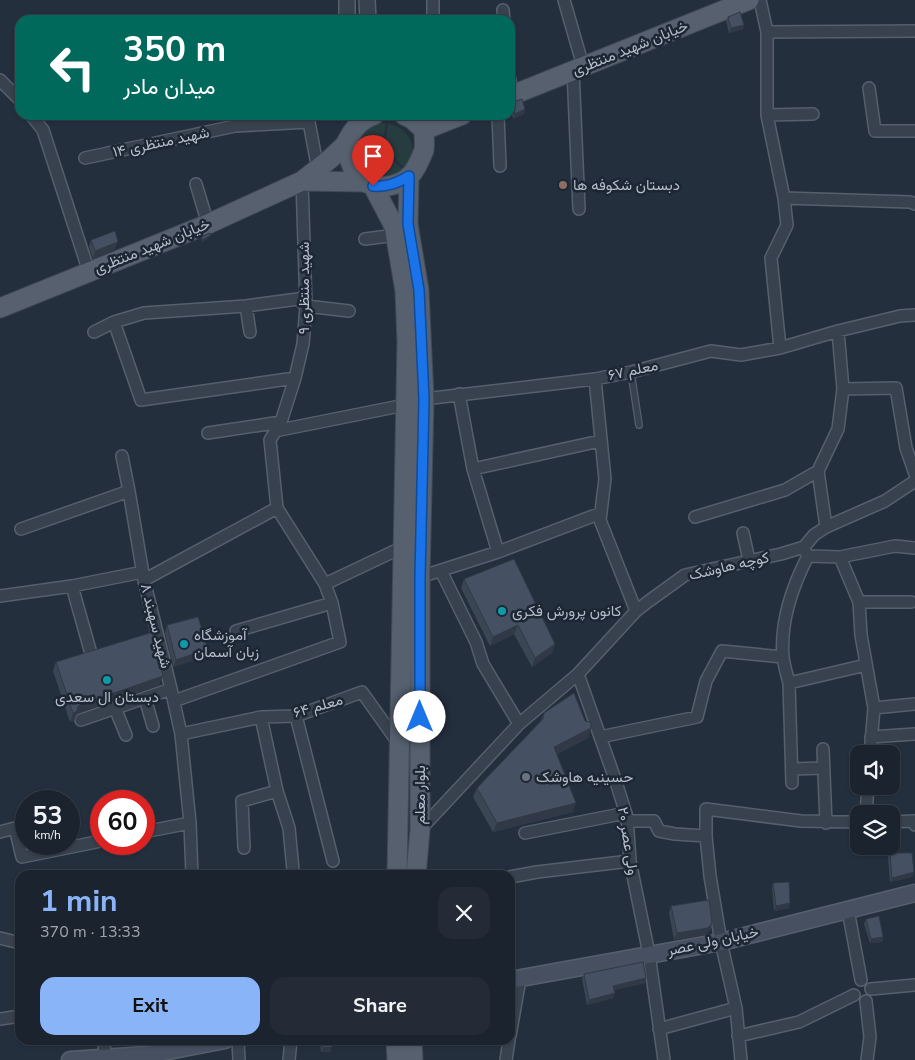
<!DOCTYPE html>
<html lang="en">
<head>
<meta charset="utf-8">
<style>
	body { margin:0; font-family:"Nunito Sans",Vazirmatn,sans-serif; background:#242b36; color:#f1f3f6; height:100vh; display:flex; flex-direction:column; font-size:19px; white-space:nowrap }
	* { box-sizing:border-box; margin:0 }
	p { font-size:16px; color:#a0a4aa }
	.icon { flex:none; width:28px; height:28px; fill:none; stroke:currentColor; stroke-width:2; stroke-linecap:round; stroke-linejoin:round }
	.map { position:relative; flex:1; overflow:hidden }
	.sheet { position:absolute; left:15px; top:870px; width:500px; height:175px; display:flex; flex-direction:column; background:#1b232e; border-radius:15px; box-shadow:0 1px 4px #0004,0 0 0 1px #39404a }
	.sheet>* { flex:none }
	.guide { position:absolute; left:15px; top:15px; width:500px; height:105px; border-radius:15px; box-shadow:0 1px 4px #0004,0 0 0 1px #39404a; background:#00695c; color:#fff; overflow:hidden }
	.buttons { position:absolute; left:850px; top:745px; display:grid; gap:10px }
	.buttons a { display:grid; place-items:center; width:50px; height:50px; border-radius:10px; background:#1b232e; box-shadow:0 1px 4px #0004,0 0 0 1px #39404a; font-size:25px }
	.speed { position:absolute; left:15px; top:790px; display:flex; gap:10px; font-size:25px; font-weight:700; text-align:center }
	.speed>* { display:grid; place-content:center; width:65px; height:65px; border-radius:50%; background:#1b232e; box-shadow:0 1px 4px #0004,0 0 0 1px #39404a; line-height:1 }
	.speed small { font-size:12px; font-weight:400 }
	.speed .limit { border:8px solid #d22; background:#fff; color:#111 }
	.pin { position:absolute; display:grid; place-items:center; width:42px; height:42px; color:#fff; margin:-51px -21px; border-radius:50% 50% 50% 0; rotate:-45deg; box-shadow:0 0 5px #0007 }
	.pin .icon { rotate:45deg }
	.me { position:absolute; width:55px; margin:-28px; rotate:0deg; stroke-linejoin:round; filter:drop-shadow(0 0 4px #0008) }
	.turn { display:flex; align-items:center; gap:18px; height:105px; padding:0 25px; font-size:22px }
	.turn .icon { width:65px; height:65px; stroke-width:2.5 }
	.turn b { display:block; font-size:35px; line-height:42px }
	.round { display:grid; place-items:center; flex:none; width:52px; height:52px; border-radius:15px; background:#242b36 }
	.headline { display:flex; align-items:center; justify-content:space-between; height:85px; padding:0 25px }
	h1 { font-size:30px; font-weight:700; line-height:38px; color:#8ab4f8 }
	.button { display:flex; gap:10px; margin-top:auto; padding:10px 25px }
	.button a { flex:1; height:58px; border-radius:15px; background:#8ab4f8; color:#111; font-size:20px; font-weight:700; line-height:58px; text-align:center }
	.button a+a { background:#242b36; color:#f1f3f6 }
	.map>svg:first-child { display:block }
	.green { fill:#263c3f }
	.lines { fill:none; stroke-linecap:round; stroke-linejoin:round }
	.service-casing { stroke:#565f6c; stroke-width:8 }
	.minor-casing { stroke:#565f6c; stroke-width:14 }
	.tertiary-casing { stroke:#565f6c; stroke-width:18 }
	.secondary-casing { stroke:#565f6c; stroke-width:19 }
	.primary-casing { stroke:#414a57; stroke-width:21 }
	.service { stroke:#38414e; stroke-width:5.5 }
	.minor { stroke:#38414e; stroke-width:11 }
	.tertiary { stroke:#38414e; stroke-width:15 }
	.secondary { stroke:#465061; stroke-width:16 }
	.primary { stroke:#56606e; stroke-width:19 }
	.wall { fill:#3b4654 }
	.shaded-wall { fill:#303945 }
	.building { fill:#455162; stroke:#303945 }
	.route-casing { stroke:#114b97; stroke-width:12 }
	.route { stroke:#1a73e8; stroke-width:9 }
	.education-dot { fill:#8d6e63; stroke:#1d2633; stroke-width:2 }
	.culture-dot { fill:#0f9aa8; stroke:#1d2633; stroke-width:2 }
	.worship-dot { fill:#6b7280; stroke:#1d2633; stroke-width:2 }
	.labels { text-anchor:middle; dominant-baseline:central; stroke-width:5; stroke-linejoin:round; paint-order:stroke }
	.street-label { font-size:15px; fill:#b4bcc9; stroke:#1d2633 }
	.poi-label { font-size:15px; fill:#b4bcc9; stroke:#1d2633; text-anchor:start }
</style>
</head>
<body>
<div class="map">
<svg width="915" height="1060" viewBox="0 0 915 1060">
	<rect width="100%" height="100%" fill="#242f3e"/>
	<!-- green -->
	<path class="green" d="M380 122 386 123 382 145 378 147V151L352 162 351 146 370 124Z
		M388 123C401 126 413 137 413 152 414 158 410 166 409 172L388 152 387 148 385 146Z
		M379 153 382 155 386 154 407 173 383 186 352 163Z"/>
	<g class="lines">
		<!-- service casing -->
		<g class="service-casing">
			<path id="service" d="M631 372 639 425"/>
		</g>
		<!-- minor casing -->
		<g class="minor-casing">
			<path id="minor" d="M564 0 583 66
				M760 0 767 32V115L784 198 787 225 771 258 780 348
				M503 10 504 20
				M433 14V0
				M767 32 915 31
				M573 70 579 209
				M0 80 20 100
				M510 80 512 95
				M869 88 875 131H915
				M31 115 43 130 89 272
				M498 115 500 166
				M767 115 813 114
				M85 158 235 126 309 122 318 170
				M302 181 306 306 303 344 295 378 281 422 270 440 277 508 325 584 403 547
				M196 184 208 224
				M784 198 910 202 915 204
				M365 239 396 235
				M246 306 250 332
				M114 322 141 400 295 378
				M94 332 114 322 144 313 246 306 298 299 306 306 349 311
				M595 379 605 479 600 520 636 611
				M843 389 896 388 906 448 915 474
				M459 394 473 469 498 552
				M424 399 595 379 631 372 711 351 741 355 780 348 838 331 900 316 915 315
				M275 431 405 405
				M208 433 281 422
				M122 456 129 491
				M473 469 600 441
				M695 517 785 490 818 471
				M826 527 818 471 838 429 843 389 838 331
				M21 529 129 491 144 580 171 689 181 734 190 823 192 875
				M743 533 749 560
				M805 551 808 556 840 557 895 546 915 548
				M808 556C792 587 780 621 783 657 784 665 787 675 789 683L866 665
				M840 557 859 602 861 635 874 708 870 754
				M441 571 476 642 483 664 519 724
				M420 577 498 552 601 513
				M144 580 277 508
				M72 586 90 650
				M0 596 72 586 143 572
				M859 602H911
				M236 631 332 603 325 584
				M578 674 616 782 627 817 630 861 649 954 664 1060
				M789 683 792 783
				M145 698 153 726
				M174 701 340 642 332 603
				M115 708 126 735
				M874 708 915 704
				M296 716 333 861
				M261 717 277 791 289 828 293 870 291 875
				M81 720 171 689
				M181 734 261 717 296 716 362 692 399 744
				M600 737 697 717 706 681 722 651 783 657
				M871 737 915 734
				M823 749 826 823
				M792 769 824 768
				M866 814 868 786
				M627 821H654L659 831 675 834 706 836
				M891 822 914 821 915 825
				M420 830 519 724 578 674 636 611 649 601 685 575 781 554 804 547 814 535 826 527 885 501 915 481
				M0 832 15 828 22 857 101 841
				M144 832 190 823
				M525 833 626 813
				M244 848 242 801 277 791
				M510 877 537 872 630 861
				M848 910 861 980
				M0 938 20 943
				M871 989 915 985
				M866 1001 870 1037 867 1060
				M0 1019 20 1016
				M659 1029 736 1008
				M510 1036 520 979
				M738 1036 799 1022 854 995
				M104 1040 105 1058
				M238 1040 239 1060
				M289 1060 291 1040
				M506 1060 509 1040
				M741 1060 736 1008 721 942 710 876 706 836V809L801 821 859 822"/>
		</g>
		<!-- tertiary casing -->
		<g class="tertiary-casing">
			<path id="tertiary" d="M347 0V20
				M367 0 368 20"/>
		</g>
		<!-- secondary casing -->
		<g class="secondary-casing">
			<path id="secondary" d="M510 980 721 942 915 893
				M70 1060 147 1055 225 1040"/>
		</g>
		<!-- primary casing -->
		<g class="primary-casing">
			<path id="primary" d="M510 96 749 0
				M374 115C359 120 352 131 345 145 349 155 350 166 356 174 369 191 394 189 409 177 415 171 421 158 424 150 425 144 424 137 424 130L412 119 404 115
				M424 130 462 115
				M345 145 330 159 302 181 364 182
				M409 176 408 224 419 290 424 399 420 577V830L416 875
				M373 186 394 226 405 291 407 342 397 875
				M0 308 208 224 302 181
				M396 1040 397 1060
				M412 1040 413 1060"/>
		</g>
		<!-- service -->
		<use href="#service" class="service"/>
		<!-- minor -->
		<use href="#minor" class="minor"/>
		<!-- tertiary -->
		<use href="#tertiary" class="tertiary"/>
		<!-- secondary -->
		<use href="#secondary" class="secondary"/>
		<!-- primary -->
		<use href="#primary" class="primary"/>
	</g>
	<!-- wall -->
	<path class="wall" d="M728 17 743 29 729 33 726 21Z
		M512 102 524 114 513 119 510 107Z
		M91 240 115 249 93 259 89 247Z
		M464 579 555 644 552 653 532 667 514 634 490 646 461 588Z
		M167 625 206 656 173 667 165 633Z
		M56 662 159 685 79 713 76 715 74 721 70 722 53 671Z
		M544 713 585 721 591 728 588 738 557 754 573 812 493 832 473 797 477 788 540 722Z
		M890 853 914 872 912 877 890 882 888 857Z
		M773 883 789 908 774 911 772 888Z
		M671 906 712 923 710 930 706 935 674 940 669 913Z
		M866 919 883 937 882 942 870 943 864 924Z
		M584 974 646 978 645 983 614 990 613 998 587 1005 582 979Z
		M320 1040H330L332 1047 330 1052H321Z"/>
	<!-- shaded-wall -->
	<path class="shaded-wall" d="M744 25 743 29 729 33 731 28Z
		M525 109 524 114 513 119 515 114Z
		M211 235 210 237 201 243 202 240Z
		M118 242 115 249 93 259 95 251Z
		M518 625 514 634 490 646 493 637Z
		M555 644 552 653 532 667 535 658Z
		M208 649 206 656 173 667 176 660Z
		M163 676 159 685 79 713 76 715 74 721 70 722 73 713 78 706 82 704Z
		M591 728 588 738 551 757 554 747Z
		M576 803 573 812 493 832 497 823Z
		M914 872 912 877 890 882 892 878Z
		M790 903 789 908 774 911 776 906Z
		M712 923 710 930 706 935 674 940 677 933Z
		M883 937 882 942 870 943 871 939Z
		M646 978 645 983 611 991 613 986Z
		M615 993 613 998 587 1005 589 1000Z
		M332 1047 330 1052H321L323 1048Z"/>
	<!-- building -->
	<path class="building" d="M740 12 744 25 731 28 728 17Z
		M522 99 525 109 515 114 512 102Z
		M115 231 118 242 95 251 91 240Z
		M210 233 211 235 202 240 201 237Z
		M514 559 555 644 535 658 518 625 493 637 464 579Z
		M198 617 208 649 176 660 167 625Z
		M153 632 163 676 82 704 78 706 77 711 73 713 56 662Z
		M574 693 585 721 591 722V728L554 747 576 803 497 823 477 788 543 719 544 713Z
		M890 853H912L914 872 892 878Z
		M789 882 790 903 776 906 773 883Z
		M709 900 712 923 708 928 677 933 671 906Z
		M879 916 883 937 871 939 866 919Z
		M643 962 646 978 613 986 615 993 589 1000 584 974Z
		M322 1040H330L332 1047 323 1048Z"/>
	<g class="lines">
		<!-- route casing -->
		<g class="route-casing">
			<path id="route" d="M373 186C388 187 397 183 409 176L408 224 419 290 424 399 420 577V717"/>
		</g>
		<!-- route -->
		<use href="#route" class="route"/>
	</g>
	<!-- markers -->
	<circle class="education-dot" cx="563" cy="185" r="5"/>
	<g class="culture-dot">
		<circle cx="502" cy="611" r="5"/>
		<circle cx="184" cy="644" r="5"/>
		<circle cx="107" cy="680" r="5"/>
	</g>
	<circle class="worship-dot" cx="526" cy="777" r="5"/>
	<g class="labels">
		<!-- street labels -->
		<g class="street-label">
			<text transform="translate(630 48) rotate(-22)">خیابان شهید منتظری</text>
			<text transform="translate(161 142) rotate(-12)">شهید منتظری ۱۴</text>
			<text transform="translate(152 246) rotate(-22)">خیابان شهید منتظری</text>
			<text transform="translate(304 288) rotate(-90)">شهید منتظری ۹</text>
			<text transform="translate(633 370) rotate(-12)">معلم ۶۷</text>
			<text transform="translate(729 566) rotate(-13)">کوچه هاوشک</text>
			<text transform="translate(156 626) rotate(76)">شهید سهبند ۸</text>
			<text transform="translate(318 706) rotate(-16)">معلم ۶۴</text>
			<text transform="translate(420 795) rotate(-90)">بلوار معلم</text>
			<text transform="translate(628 841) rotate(81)">ولی عصر ۲۰</text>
			<text transform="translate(713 941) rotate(-12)">خیابان ولی عصر</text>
		</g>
		<!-- poi labels -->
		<g class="poi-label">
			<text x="573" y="185">دبستان شکوفه ها</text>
			<text x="512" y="611">کانون پرورش فکری</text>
			<text x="194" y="635">آموزشگاه<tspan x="194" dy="17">زبان آسمان</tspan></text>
			<text x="107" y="697" text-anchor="middle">دبستان ال سعدی</text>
			<text x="536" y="777">حسینیه هاوشک</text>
		</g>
	</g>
</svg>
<div class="buttons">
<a><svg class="icon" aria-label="sound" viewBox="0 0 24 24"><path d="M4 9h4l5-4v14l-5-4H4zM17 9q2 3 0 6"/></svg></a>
<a><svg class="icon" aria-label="layers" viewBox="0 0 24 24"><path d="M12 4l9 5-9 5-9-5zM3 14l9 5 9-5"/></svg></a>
</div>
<div class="speed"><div>53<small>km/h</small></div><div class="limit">60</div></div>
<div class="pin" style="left:373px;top:186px;background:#d93025"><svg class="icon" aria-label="arrive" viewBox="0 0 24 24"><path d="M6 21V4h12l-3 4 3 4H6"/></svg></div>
<svg class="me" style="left:420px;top:717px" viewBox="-20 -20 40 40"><circle r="19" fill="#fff"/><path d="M0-13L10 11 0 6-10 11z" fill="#1a73e8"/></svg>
<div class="guide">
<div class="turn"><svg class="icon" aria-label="left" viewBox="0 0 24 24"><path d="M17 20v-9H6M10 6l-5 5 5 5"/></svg><div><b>350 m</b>میدان مادر</div></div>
</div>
<section class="sheet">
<div class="headline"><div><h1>1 min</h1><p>370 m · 13:33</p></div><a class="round"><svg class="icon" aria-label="close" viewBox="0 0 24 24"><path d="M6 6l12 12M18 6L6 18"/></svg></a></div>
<div class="button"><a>Exit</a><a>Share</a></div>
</section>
</div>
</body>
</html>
